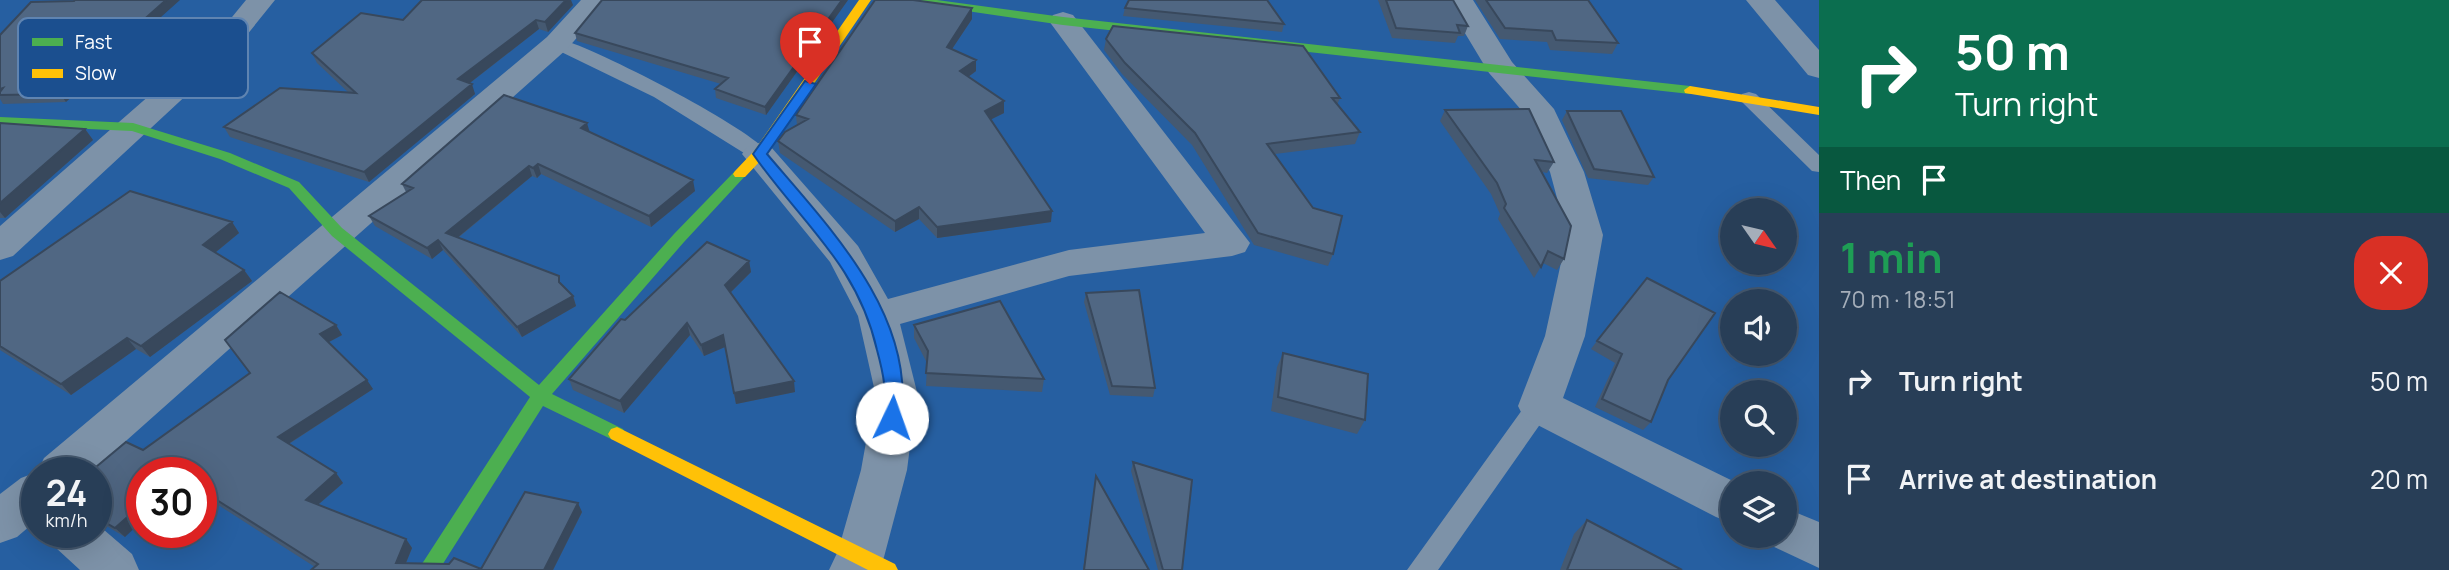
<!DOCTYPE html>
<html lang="en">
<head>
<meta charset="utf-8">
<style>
	body { margin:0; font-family:Manrope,sans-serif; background:#344961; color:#f1f3f6; height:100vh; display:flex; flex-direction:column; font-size:26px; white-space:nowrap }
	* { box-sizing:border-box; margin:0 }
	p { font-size:23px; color:#a5aeba }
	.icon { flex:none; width:38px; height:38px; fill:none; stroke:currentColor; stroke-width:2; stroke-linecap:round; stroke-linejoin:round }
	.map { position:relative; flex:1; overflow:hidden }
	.panel { display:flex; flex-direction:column; background:#283e57; width:630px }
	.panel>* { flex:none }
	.hud { background:#0b6e4f; color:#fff; overflow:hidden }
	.needle { width:46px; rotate:124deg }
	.tools { position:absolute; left:1720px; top:198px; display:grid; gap:14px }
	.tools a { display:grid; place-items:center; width:77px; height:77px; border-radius:50%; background:#283e57; box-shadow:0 7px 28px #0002,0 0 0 2px #44576d; font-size:35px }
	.speed { position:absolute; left:21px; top:457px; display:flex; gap:14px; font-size:35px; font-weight:700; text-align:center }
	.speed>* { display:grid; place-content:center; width:91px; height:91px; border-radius:50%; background:#283e57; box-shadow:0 7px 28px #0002,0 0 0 2px #44576d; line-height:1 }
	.speed small { font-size:18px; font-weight:400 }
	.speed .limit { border:10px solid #d22; background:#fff; color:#111 }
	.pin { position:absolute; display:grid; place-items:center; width:60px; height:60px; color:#fff; margin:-72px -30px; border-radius:50% 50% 50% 0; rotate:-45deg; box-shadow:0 0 7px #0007 }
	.pin .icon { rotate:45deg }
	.me { position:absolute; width:77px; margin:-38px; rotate:3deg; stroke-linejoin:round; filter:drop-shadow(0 0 5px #0008) }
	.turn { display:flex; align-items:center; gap:24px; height:147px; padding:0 21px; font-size:32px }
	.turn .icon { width:91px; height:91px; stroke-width:2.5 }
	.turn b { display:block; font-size:49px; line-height:60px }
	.then { display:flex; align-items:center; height:66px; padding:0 21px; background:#0003; gap:14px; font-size:26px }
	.round { display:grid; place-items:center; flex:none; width:74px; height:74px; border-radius:28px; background:#344961 }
	.head { display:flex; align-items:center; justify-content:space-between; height:119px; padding:0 21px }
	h1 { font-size:42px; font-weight:700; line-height:52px; color:#1e9e55 }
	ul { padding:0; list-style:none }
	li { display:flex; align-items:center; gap:21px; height:98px; padding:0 21px }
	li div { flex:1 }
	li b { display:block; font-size:26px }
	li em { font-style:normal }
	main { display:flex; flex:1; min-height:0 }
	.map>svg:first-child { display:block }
	.green { fill:#265fa1; fill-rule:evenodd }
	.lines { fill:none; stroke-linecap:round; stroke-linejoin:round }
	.lane { fill:#7d92a8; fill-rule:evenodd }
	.street { fill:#7d92a8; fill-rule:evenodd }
	.fast { fill:#4caf50; fill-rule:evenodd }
	.slow { fill:#ffc107; fill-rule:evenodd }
	.wall { fill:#455971 }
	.shaded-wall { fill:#38485c }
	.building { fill:#506783; stroke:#38485c; stroke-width:2 }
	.route { fill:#1a73e8; stroke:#114b97; stroke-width:2 }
	.key { fill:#1b4f8f; stroke:#5f84b1; stroke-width:2 }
	.key-label { font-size:19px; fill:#fff }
</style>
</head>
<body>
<main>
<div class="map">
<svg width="1819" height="570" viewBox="0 0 1819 570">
	<rect width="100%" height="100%" fill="#365274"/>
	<!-- green -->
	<path class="green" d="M0 0H1819V570H0ZM1732 210H1785V262H1732ZM1732 301H1785V354H1732ZM1732 392H1785V444H1732ZM37 472H96V532H37ZM142 472H201V532H142ZM1732 483H1785V536H1732Z"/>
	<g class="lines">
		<!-- lane -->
		<path class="lane" d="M557 38C591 46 752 128 769 154L759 160 752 158 654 97 551 47 548 43Z
			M1749 92 1756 94 1819 155V172L1812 171 1742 102 1740 98 1742 94Z
			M1539 396 1548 399 1552 406 1548 413 1438 570H1407L1530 399Z"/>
		<!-- street -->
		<path class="street" d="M246 0H275L234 51 13 256 0 260V226L214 39Z
			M581 0H610L567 49 91 472H37V520L17 537 0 543V494L21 478 37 472 44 458 547 37Z
			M1445 0H1473L1512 62 1554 109 1584 172 1603 235 1585 336 1563 398 1737 483H1732V523L1716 517 1524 418 1518 406 1545 336 1567 235 1550 172 1523 112 1489 73Z
			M1746 0H1775L1819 50V78L1808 75Z
			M1063 12 1073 15 1250 243 1245 252 1232 256 1069 276 900 324 917 392 907 470 884 557 878 570H829L838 551 861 470 875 392 858 316 830 262 742 154 747 147 759 143 771 147 858 246 888 299 1069 250 1205 233 1049 21 1053 15Z
			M1785 508 1819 522V568L1768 544 1764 536H1785Z
			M96 523 132 554 139 570H80L55 547 48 532H96Z"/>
		<!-- fast -->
		<path class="fast" d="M906 0H937L1063 17 1690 86 1696 90 1690 94 1063 25 912 3Z
			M0 117 133 123 230 153 299 182 342 228 539 385 674 234 735 171H745L747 174 684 242 552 394 623 429 626 434 623 439 617 441 611 439 543 406 439 570H418L530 397 332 236 289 188 220 159 132 131 0 125Z"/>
		<!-- slow -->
		<path class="slow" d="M859 0H871L764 157 745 177H735L733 174 735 171 754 151Z
			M1690 86 1819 107V115L1685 93 1684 90Z
			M617 427 895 564 898 570H868L611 439 608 434 611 429Z"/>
	</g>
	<!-- wall -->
	<path class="wall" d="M602 0H848L766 115 716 98 715 89 721 84 577 41 575 33Z
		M1378 0H1453L1468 26 1464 36H1458L1455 43 1392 38Z
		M1475 0H1588L1618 43 1612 54 1550 50 1547 42 1500 39Z
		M31 2 66 102 3 104 0 99V35Z
		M573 5 548 32 539 29 470 83 475 94 369 182 230 137 224 127 349 93 317 63 312 53 403 20Z
		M972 8V19L952 49 976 71 968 77 1004 101V113L991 119 1051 222 937 238 919 219 895 232 780 153 778 141 797 125 796 115Z
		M1125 8 1284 24 1282 32 1123 16Z
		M1106 39 1340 98 1337 105 1360 132 1355 144 1275 154 1333 254 1328 266 1254 245 1192 145 1122 74 1104 50Z
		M1445 110 1554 162 1547 173 1542 172 1564 259 1557 270 1543 263 1534 278 1498 219 1500 214 1491 194 1440 121Z
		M1567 111 1654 177 1648 185 1588 178 1562 120Z
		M0 123 85 129 93 140 5 218H0Z
		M589 132 695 191 651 227 541 174 537 178 532 176 458 238 563 285 573 296 576 306 522 337 443 250 432 259 375 226 369 216 406 192 402 184Z
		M232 222 239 233 215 253 244 270 252 281 150 357 136 349 71 395 0 350V281Z
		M749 261 751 272 731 292 795 392 736 404 725 347 704 356 690 335 624 413 573 390 569 379 625 320Z
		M1086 293 1155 388 1153 397 1110 395 1084 302Z
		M336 325 342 335 329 342 373 389 289 444 336 473 343 483 318 505 406 539 412 548 406 563 481 569 582 512 553 570H311L315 567 201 494V472H142L125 537 98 521H96V472L143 450 250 373Z
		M914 325 1044 379 1042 392 926 386 927 363 914 338Z
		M1597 341 1668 380 1651 422 1643 430 1595 407 1615 363 1591 349Z
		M1283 353 1365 420 1357 434 1271 411 1277 367Z
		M1133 462 1182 570H1158L1131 471Z
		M1096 476 1149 570H1083Z
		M1587 520 1682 570H1560L1574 534Z"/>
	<!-- shaded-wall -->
	<path class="shaded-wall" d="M166 0H180L66 102 60 94Z
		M566 0H571L573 5 548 32 545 22Z
		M842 0H848L766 115 765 107Z
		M972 8V19L946 58 947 47Z
		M536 20 539 29 462 89 458 79Z
		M976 60V71L960 83V71Z
		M472 84 475 94 369 182 364 172Z
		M1004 101V113L984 123 985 111Z
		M587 123 590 133 581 128Z
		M85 129 93 140 5 218 0 212V203Z
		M538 164 541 174 537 178 533 168Z
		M529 166 532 176 451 243 446 233Z
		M693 180 695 191 651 227 649 216Z
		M919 207V219L895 232V221Z
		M1052 211 1051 222 937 238V227Z
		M232 222 239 233 211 256 203 245Z
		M438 240 443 250 432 259 427 248Z
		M749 261 751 272 727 296 725 285Z
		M244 270 252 281 150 357 141 346Z
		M573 296 576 306 522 337 517 327Z
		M687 323 690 335 624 413 620 401Z
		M336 325 342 335 327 343 320 334Z
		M723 335 725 347 704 356 701 345Z
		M127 338 136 349 71 395 61 384Z
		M367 380 373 389 285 446 278 437Z
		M794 381 795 392 736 404 734 393Z
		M336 473 343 483 313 509 306 500Z
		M578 503 582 512 553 570H544Z
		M142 504V521L125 537 115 528Z
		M406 539 412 548 403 570 396 563Z"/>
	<!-- building -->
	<path class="building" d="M75 0H166L60 94 0 95V92L3 88 0 89V35L31 2 74 1Z
		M422 0H566L545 22 536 20 458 79 472 84 364 172 224 127 280 88 356 93 312 53 361 13 403 20Z
		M602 0H842L765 107 715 89 728 78 575 33Z
		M875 0H913L972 8 947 47 976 60 960 71 1004 101 985 111 1052 211 937 227 919 207 895 221 778 141 785 132 808 119 796 115Z
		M1129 0H1267L1284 24 1125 8Z
		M1386 0H1453L1468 26 1457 25 1460 33 1396 28Z
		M1486 0H1588L1618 43 1556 40 1552 31 1505 28Z
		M1113 26 1303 46 1340 98H1332L1360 132 1267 144 1313 208 1342 216 1333 254 1258 233 1195 133 1125 63 1106 39Z
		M504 95 587 123 581 128 693 180 649 216 538 164 533 168 529 166 446 233 559 276V282L573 296 517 327 438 240 427 248 369 216 413 188 402 184Z
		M1529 109 1554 162 1535 160 1571 226 1564 259 1548 251 1541 267 1504 208 1506 204 1497 183 1445 110Z
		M1567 111H1621L1654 177 1594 169Z
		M0 123 85 129 0 203Z
		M130 191 232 222 203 245 244 270 141 346 127 338 61 384 0 346V281Z
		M707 242 749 261 725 285 794 381 734 393 723 335 701 345 687 323 620 401 569 379 621 319 625 320Z
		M1647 278 1715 313 1668 380 1651 422 1602 399 1622 354 1597 341Z
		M1139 290 1155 388 1112 386 1086 293Z
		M280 292 336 325 320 334 367 380 278 437 336 473 306 500 406 539 396 563 449 564 454 558 481 569 525 492 578 503 544 570H311L318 564 201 490V472H142V504L115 528 96 517V472H90L126 442 143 450 250 373 225 340Z
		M1000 301 1044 379 926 373 928 351 914 325Z
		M1283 353 1368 374 1365 420 1278 397Z
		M1133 462 1192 480 1182 570H1163Z
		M1096 476 1149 570H1084Z
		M1587 520 1682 570H1567Z"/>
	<!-- route -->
	<path class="route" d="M805 81 816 84 767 154C828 226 916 315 901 418L892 425 883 418C887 391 884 376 877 350 857 263 801 223 753 154Z"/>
	<!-- legend -->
	<rect x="18" y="18" width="230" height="80" rx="10" class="key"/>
	<rect x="32" y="38" width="31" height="8" fill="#4caf50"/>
	<rect x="32" y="69" width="31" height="9" fill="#ffc107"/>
	<g class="key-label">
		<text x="75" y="49">Fast</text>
		<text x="75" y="80">Slow</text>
	</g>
</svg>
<div class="tools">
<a><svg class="needle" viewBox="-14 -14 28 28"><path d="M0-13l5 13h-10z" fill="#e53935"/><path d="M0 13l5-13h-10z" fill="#a5aeba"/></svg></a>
<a><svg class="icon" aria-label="sound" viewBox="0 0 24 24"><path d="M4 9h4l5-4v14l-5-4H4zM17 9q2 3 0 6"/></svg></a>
<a><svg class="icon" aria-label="search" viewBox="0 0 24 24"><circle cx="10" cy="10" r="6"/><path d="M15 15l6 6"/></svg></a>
<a><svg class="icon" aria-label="layers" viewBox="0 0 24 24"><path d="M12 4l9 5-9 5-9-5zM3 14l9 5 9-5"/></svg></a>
</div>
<div class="speed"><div>24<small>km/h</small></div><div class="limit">30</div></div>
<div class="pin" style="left:810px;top:84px;background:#d93025"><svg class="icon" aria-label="arrive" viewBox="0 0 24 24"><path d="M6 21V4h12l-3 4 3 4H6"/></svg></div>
<svg class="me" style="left:892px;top:418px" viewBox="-20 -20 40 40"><circle r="19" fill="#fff"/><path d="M0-13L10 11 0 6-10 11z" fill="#1a73e8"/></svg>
</div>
<section class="panel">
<div class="hud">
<div class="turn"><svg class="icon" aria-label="right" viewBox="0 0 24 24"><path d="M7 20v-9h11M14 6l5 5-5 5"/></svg><div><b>50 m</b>Turn right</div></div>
<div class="then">Then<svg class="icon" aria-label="arrive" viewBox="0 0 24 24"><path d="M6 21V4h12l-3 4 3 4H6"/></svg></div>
</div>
<div class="head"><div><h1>1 min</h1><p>70 m · 18:51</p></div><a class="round" style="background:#d93025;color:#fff"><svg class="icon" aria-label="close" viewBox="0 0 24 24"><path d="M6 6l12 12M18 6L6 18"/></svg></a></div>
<ul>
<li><svg class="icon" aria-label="right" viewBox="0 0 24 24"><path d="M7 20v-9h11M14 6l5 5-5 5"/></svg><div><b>Turn right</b></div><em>50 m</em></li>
<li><svg class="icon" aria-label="arrive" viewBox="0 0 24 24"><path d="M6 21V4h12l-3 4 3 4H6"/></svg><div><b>Arrive at destination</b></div><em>20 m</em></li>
</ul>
</section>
</main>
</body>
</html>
